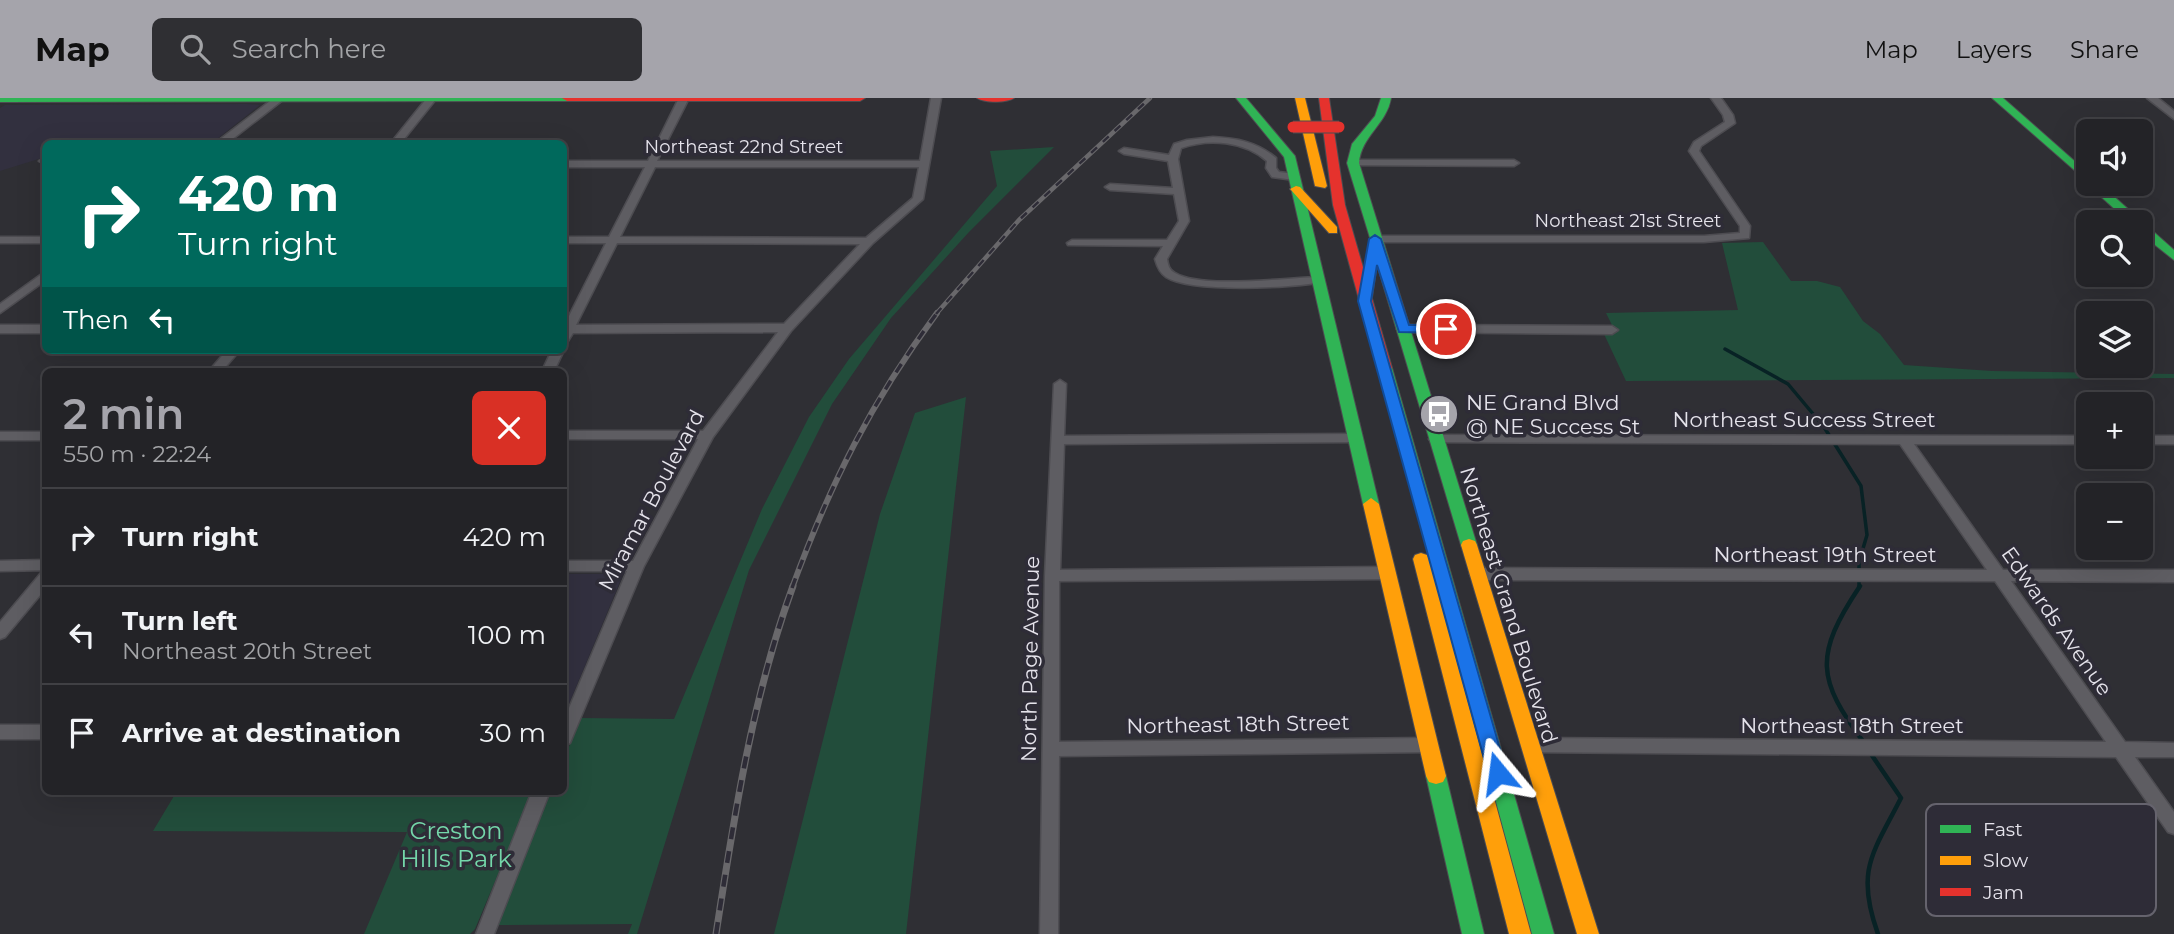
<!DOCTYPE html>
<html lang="en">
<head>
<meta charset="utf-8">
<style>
	body { margin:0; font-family:Montserrat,sans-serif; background:#2f2f33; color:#f1f3f6; height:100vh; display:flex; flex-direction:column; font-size:26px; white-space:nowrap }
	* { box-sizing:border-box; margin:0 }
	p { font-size:23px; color:#a3a4a7 }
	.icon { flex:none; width:38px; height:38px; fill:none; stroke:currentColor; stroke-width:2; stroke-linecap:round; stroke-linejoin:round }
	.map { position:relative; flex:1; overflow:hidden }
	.panel { position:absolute; left:42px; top:270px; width:525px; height:427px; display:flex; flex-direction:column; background:#232327; border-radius:10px; box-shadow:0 7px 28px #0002,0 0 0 2px #404044 }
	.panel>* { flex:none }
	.guide { position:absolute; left:42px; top:42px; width:525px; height:214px; border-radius:10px; box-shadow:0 7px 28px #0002,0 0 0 2px #404044; background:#00695c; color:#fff; overflow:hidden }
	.fabs { position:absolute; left:2076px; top:21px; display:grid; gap:14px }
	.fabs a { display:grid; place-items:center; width:77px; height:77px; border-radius:10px; background:#232327; box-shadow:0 7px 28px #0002,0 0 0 2px #404044; font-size:35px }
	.pin { position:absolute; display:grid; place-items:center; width:60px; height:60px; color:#fff; margin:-30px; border:4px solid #fff; border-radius:50%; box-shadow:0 2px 7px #0007 }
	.me { position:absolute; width:77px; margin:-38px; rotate:344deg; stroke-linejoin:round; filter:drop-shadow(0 0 5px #0008) }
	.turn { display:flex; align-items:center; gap:24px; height:147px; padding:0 21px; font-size:32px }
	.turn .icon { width:91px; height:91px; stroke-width:2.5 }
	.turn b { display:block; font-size:49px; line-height:60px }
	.then { display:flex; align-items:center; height:66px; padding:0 21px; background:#0003; gap:14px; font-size:26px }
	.round { display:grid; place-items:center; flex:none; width:74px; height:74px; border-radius:10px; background:#2f2f33 }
	.head { display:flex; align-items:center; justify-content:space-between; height:119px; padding:0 21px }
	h1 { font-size:42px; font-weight:600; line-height:52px; color:#a5a4ab }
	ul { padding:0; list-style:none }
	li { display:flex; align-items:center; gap:21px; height:98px; padding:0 21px; border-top:2px solid #404044 }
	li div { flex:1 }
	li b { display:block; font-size:26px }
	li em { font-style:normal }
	header { display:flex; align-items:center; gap:42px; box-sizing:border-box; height:98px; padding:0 35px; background:#a5a4ab; color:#111 }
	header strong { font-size:33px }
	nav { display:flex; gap:38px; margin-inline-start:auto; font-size:24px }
	.search { width:490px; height:63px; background:#2f2f33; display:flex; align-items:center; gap:18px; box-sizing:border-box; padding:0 24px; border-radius:10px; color:#a3a4a7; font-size:26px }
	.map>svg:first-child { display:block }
	.built { fill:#32303f }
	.green { fill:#224d3b }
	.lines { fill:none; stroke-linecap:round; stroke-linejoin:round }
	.stream-far1 { stroke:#082225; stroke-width:3.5 }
	.stream { stroke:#082225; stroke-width:4.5 }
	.street-casing { stroke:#4d4c51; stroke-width:3 }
	.fast-casing { stroke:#4d4c51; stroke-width:2 }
	.slow-casing { stroke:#4d4c51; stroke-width:2 }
	.jam-casing { stroke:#4d4c51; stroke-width:2 }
	.street { fill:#5e5d62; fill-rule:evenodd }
	.fast { fill:#30b455; fill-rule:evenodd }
	.slow { fill:#ff9f0a; fill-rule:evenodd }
	.jam { fill:#e5322d; fill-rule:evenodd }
	.rail-far2-casing { stroke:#69686b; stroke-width:4.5 }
	.rail-far1-casing { stroke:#69686b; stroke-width:6 }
	.rail-casing { stroke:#69686b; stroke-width:7 }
	.rail-far2 { stroke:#2e2c37; stroke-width:2.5; stroke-dasharray:8; stroke-linecap:butt }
	.rail-far1 { stroke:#2e2c37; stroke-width:3.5; stroke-dasharray:10; stroke-linecap:butt }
	.rail { stroke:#2e2c37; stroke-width:4.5; stroke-dasharray:12; stroke-linecap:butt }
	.jam-bridge-casing { stroke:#4d4c51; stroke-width:13; stroke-linecap:butt }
	.jam-bridge { stroke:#e5322d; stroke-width:11 }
	.route { fill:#1a73e8; stroke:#114b97; stroke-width:2 }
	.labels { text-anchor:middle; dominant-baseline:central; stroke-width:7; stroke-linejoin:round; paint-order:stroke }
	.far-street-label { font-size:18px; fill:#e5e3eb; stroke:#2e2c37 }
	.poi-label { font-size:21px; fill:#e5e3eb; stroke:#2e2c37; text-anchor:start }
	.street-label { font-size:21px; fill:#e5e3eb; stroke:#2e2c37 }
	.near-park-label { font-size:24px; fill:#74d7aa; stroke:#2e2c37 }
	.key { fill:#2e2c37; stroke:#65636d; stroke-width:2 }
	.key-label { font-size:19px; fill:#e5e3eb }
</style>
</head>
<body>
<header>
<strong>Map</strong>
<div class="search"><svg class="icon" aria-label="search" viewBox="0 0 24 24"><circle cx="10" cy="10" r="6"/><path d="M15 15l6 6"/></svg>Search here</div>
<nav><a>Map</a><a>Layers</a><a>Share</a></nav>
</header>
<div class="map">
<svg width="2174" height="836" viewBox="0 0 2174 836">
	<rect width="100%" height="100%" fill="#2f2f34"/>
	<!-- built -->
	<path class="built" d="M247 6 260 7 212 45 46 46 45 59 0 73V10L5 7Z
		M564 476H621L622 479 564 618Z"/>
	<!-- green -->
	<path class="green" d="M1054 49 969 134 891 220 832 306 749 472 637 836H628L632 826 497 827 551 693H564V662L580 620 674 621 762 411 809 319 849 261 997 88 990 53Z
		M1763 144 1791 183H1817L1840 189 1863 223 1880 236 1904 267 1992 273 2174 276V280L1626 283 1604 236 1612 227 1606 215 1738 212 1722 145Z
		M966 299 906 836H774L880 416 915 315Z
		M177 693H533L475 831 470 836H364L407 734 153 733Z"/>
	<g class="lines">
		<!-- stream-far1 -->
		<path class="stream-far1" d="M1725 251 1788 286 1824 329 1861 388 1867 437 1859 464V490"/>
		<!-- stream -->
		<path class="stream" d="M1860 488C1814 557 1816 581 1865 646
			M1871 656 1901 700C1873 755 1855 772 1878 836"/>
		<!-- street casing -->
		<g class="street-casing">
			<path id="street" d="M274 0 284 1 226 46H214Z
				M427 0 436 1 400 46H390Z
				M679 0H689L657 63H920L931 0H941L923 101 873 145 791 233 713 339 644 468 572 640 570 645 564 647V622L627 473H564V463H633L698 341H564V333H703L778 234 573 235 568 243 564 244V228L606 145H564V139H609L645 69H564V63H648ZM655 69H919L913 100 866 140 620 139ZM617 145 860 146 784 226 576 227Z
				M1711 0H1721L1733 17 1735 25 1701 48 1699 53 1750 128 1749 140 1704 144H1375L1370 141 1375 138H1704L1740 135V128L1689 53 1694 44 1725 24 1723 17Z
				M2147 0H2158L2174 13V21Z
				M1213 39C1236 40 1257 44 1276 60V70L1279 74 1294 76 1299 79 1294 82 1272 79 1266 70 1267 63C1244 43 1209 40 1181 50L1178 61 1189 123 1167 161C1168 167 1169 172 1175 175 1202 191 1285 180 1318 179L1324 182 1322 184C1292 190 1191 195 1166 179 1160 175 1157 168 1155 161L1163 148 1068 147 1067 145 1072 142H1167L1179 123 1174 96 1110 92 1105 89 1110 86 1173 90 1168 63 1124 56 1119 53 1124 50 1169 57 1174 46 1187 42Z
				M44 60H46V67L39 63Z
				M1353 62H1514L1519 65 1514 68 1349 67 1348 65Z
				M0 139H46V145H0Z
				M46 173V182L0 215V206Z
				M0 227H46V235H0Z
				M1403 227 1612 228 1618 232 1612 236 1399 234 1397 231Z
				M227 252H240L222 273H209Z
				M552 252H564L554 273H542Z
				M1060 282 1066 286 1064 338 1355 336 1362 340 1355 344 1064 346 1060 472 1388 469 1393 471 1395 475 1393 479 1388 481 1059 483V644L1428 640 1434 642 1436 647 1434 652 1428 654 1059 658 1058 836H1040L1045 478 1054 286Z
				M0 334H46V342H0Z
				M1436 337 2088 338V346H1914L2003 472H2174V484L2011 483 2125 644 2174 645V659H2135L2174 714V736L2168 734 2116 659 1530 654 1524 652 1522 647 1524 642 1530 640 2106 644 1995 483 1477 482 1472 480 1470 476 1472 472 1477 470 1987 472 1900 346 1431 344 1429 341Z
				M2140 338H2174V346H2140Z
				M46 462V472L0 473V463Z
				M46 474V490L5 539 0 541V524L41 475Z
				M0 627H46V641H0Z
				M532 693H550L494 836H476Z"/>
		</g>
		<!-- fast casing -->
		<g class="fast-casing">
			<path id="fast" d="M0 0H572L567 3 0 4Z
				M1236 0H1246L1295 58 1379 406 1377 410H1365L1363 406 1284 59Z
				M1381 0H1391C1387 26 1361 38 1359 65L1477 447 1475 451H1463L1461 447 1377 166 1372 199 1366 203 1360 199 1370 140 1347 65 1352 46 1375 18Z
				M1992 0H2003L2088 75V84Z
				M2087 86H2100L2174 152V162L2140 135V124H2129Z
				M1385 266 1392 270 1554 836H1532L1378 270Z
				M1436 670 1443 672 1446 678 1484 836H1462L1426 678 1429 672Z"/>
		</g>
		<!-- slow casing -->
		<g class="slow-casing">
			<path id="slow" d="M1295 0H1305L1327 88 1325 90 1315 88Z
				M1296 88 1300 89 1337 129V135H1329L1292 93 1290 91Z
				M1371 400 1379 406 1446 678 1443 684 1436 686 1429 684 1426 678 1363 406Z
				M1469 441 1475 443 1477 447 1599 836H1577L1461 447 1463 443Z
				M1421 455 1427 457 1429 461 1531 836H1509L1413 461 1415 457Z"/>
		</g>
		<!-- jam casing -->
		<g class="jam-casing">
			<path id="jam" d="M562 0H865L860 3H567Z
				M977 0H1014C1006 5 985 5 977 0Z
				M1319 0H1329L1345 107 1392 270 1385 274 1378 270 1333 107Z"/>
		</g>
		<!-- street -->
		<use href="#street" class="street"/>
		<!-- fast -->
		<use href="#fast" class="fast"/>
		<!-- slow -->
		<use href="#slow" class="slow"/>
		<!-- jam -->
		<use href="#jam" class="jam"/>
		<!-- rail-far2 casing -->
		<g class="rail-far2-casing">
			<path id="rail-far2" d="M936 216 1019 122 1150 0"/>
		</g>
		<!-- rail-far1 casing -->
		<g class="rail-far1-casing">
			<path id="rail-far1" d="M792 490C830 386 871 304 937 215"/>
		</g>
		<!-- rail casing -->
		<g class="rail-casing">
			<path id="rail" d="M716 836C734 719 752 600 793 488"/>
		</g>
		<!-- rail-far2 -->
		<use href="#rail-far2" class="rail-far2"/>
		<!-- rail-far1 -->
		<use href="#rail-far1" class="rail-far1"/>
		<!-- rail -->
		<use href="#rail" class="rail"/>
		<!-- jam-bridge casing -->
		<g class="jam-bridge-casing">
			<path id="jam-bridge" d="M1293 29H1339"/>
		</g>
		<!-- jam-bridge -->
		<use href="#jam-bridge" class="jam-bridge"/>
	</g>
	<!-- route -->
	<path class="route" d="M1375 137 1381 141 1409 227H1446L1453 231 1446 235 1399 234 1377 167 1371 203 1507 675 1504 681 1498 683 1491 681 1488 675 1358 203 1369 141Z"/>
	<!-- icons -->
	<defs>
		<g id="bus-disc" transform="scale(2.0125)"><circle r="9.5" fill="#a5a4ab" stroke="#2e2c37"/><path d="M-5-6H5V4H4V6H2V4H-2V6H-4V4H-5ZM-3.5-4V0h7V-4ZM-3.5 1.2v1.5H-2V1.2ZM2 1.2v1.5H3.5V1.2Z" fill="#fff"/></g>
	</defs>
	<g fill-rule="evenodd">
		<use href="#bus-disc" x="1439" y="316"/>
	</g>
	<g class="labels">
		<!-- far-street labels -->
		<g class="far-street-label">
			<text x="744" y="49">Northeast 22nd Street</text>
			<text x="1628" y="123">Northeast 21st Street</text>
		</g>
		<!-- poi labels -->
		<g class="poi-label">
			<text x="1466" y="304">NE Grand Blvd<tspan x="1466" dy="24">@ NE Success St</tspan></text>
		</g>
		<!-- street labels -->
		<g class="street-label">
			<text x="1804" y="321">Northeast Success Street</text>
			<text transform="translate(651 402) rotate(-62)">Miramar Boulevard</text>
			<text x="1825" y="456">Northeast 19th Street</text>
			<text transform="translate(1509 507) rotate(73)">Northeast Grand Boulevard</text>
			<text transform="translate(2057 523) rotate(55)">Edwards Avenue</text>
			<text transform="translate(1030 561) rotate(-89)">North Page Avenue</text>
			<text transform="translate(1238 626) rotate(-1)">Northeast 18th Street</text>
			<text x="1852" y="627">Northeast 18th Street</text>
		</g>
		<!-- near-park labels -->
		<g class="near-park-label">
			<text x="456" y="732">Creston<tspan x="456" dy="28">Hills Park</tspan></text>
		</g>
	</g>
	<!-- legend -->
	<rect x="1926" y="706" width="230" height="112" rx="10" class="key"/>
	<rect x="1940" y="727" width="31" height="8" fill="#30b455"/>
	<rect x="1940" y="758" width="31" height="9" fill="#ff9f0a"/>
	<rect x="1940" y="790" width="31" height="8" fill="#e5322d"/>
	<g class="key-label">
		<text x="1983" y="738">Fast</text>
		<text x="1983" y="769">Slow</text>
		<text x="1983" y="801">Jam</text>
	</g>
</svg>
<div class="fabs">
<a><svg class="icon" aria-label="sound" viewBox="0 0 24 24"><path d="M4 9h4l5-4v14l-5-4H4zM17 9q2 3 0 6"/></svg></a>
<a><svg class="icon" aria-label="search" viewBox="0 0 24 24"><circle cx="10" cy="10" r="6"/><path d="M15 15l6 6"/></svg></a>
<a><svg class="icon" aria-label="layers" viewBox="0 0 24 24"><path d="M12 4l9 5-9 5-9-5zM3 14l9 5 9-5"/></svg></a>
<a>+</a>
<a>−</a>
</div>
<div class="pin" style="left:1446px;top:231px;background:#d93025"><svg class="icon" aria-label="arrive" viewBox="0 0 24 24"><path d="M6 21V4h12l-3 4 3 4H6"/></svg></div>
<svg class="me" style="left:1498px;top:675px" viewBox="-20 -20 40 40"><path d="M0-17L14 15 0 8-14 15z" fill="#1a73e8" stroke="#fff" stroke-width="4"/></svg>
<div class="guide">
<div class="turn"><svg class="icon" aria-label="right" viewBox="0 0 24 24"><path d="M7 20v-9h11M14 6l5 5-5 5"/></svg><div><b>420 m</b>Turn right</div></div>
<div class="then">Then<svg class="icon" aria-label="left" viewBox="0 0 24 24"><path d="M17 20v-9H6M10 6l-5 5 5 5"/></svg></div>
</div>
<section class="panel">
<div class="head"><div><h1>2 min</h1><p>550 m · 22:24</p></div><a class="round" style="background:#d93025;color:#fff"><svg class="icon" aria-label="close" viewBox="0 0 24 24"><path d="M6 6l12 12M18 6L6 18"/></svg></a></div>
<ul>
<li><svg class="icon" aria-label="right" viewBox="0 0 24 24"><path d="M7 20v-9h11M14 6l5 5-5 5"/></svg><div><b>Turn right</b></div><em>420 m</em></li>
<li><svg class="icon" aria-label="left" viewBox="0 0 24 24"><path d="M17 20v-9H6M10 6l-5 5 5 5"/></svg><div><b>Turn left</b><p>Northeast 20th Street</p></div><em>100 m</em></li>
<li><svg class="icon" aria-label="arrive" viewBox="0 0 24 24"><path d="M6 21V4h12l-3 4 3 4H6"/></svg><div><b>Arrive at destination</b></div><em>30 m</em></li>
</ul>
</section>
</div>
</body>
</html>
